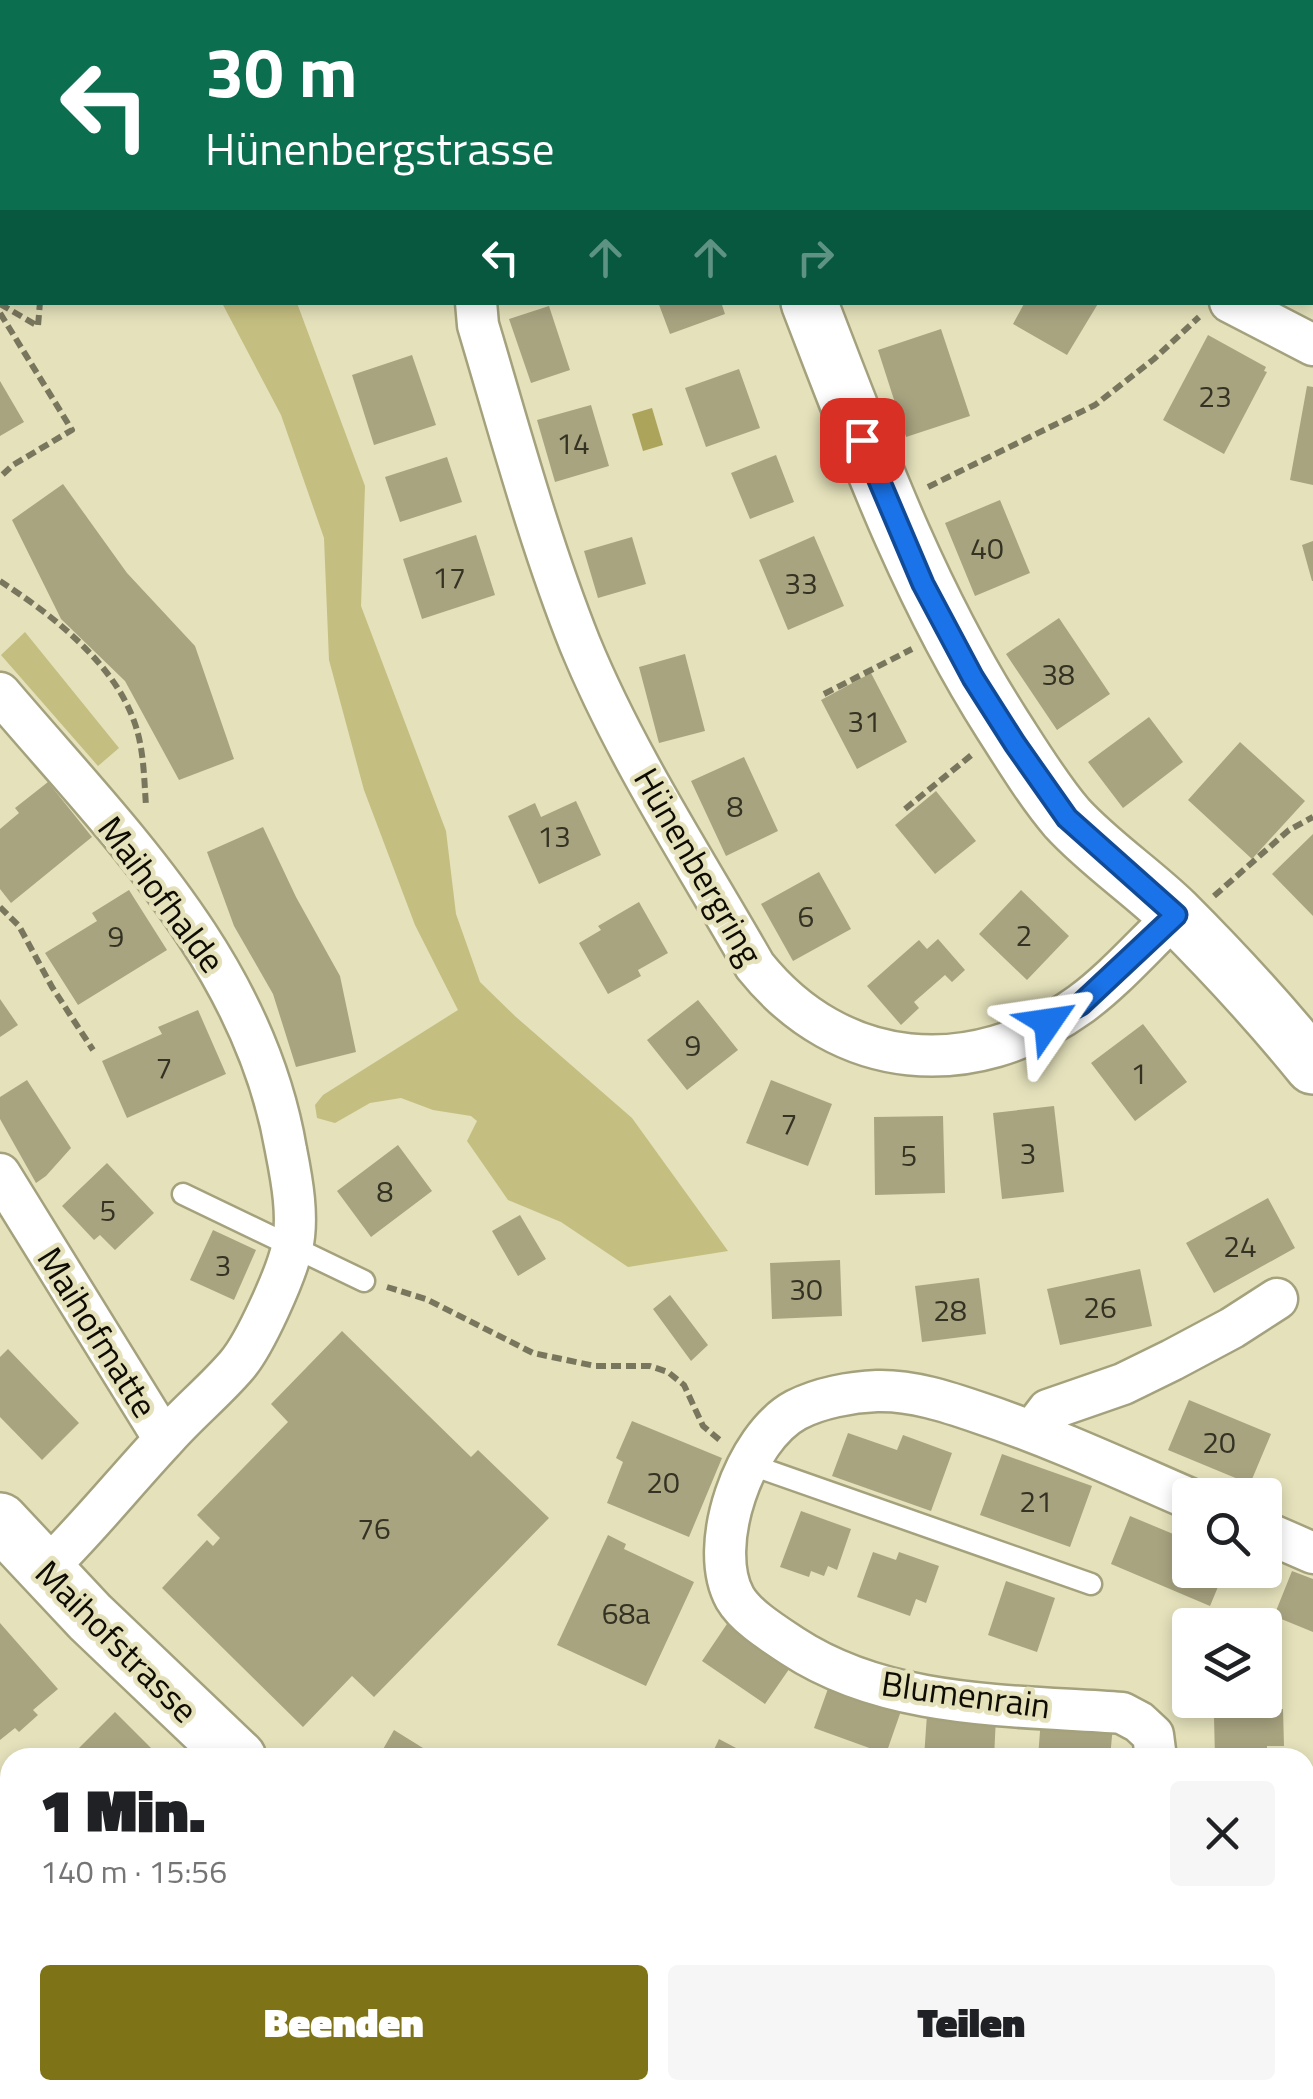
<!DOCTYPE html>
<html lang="de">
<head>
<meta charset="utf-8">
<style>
	body { margin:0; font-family:"Titillium Web",sans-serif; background:#f6f6f6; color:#202124; height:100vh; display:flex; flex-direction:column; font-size:38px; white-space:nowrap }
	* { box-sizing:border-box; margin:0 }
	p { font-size:32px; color:#757577 }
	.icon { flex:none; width:55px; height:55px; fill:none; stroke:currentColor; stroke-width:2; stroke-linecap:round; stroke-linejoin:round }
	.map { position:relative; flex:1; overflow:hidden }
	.panel { position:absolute; left:0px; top:1748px; width:1315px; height:352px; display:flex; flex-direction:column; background:#fff; border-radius:30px 30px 0 0; box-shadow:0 5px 15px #0003 }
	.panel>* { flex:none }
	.banner { position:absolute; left:0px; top:0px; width:1315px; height:305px; box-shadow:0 5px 15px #0003; background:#0b6e4f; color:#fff; overflow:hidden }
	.fabs { position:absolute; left:1172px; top:1478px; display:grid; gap:20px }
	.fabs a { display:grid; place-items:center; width:110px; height:110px; border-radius:10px; background:#fff; box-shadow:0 5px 15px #0003; font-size:50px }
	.pin { position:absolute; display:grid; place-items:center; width:85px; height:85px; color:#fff; margin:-42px; border-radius:20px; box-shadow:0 5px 15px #0006 }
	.me { position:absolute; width:110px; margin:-55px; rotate:58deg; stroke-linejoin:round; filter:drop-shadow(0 0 8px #0008) }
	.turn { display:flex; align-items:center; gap:35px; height:210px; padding:0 40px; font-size:45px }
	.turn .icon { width:130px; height:130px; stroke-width:2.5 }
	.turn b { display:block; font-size:70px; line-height:85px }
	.lanes { display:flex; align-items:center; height:95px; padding:0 40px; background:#0003; justify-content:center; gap:50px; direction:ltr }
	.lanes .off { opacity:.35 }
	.round { display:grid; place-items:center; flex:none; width:105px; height:105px; border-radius:10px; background:#f6f6f6 }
	.summary { display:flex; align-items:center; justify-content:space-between; height:170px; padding:0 40px }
	h1 { font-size:60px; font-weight:800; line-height:75px }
	.button { display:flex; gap:20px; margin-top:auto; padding:20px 40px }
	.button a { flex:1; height:115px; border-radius:10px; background:#7e7417; color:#fff; font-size:40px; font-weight:800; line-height:115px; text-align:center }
	.button a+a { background:#f6f6f6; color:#202124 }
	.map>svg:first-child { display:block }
	.green { fill:#c4be81 }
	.water { fill:#aca45a }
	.building { fill:#a8a480 }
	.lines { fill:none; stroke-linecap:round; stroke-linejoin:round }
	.lane-casing { stroke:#a4a17d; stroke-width:25 }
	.street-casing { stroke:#a4a17d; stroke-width:45 }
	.secondary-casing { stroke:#a4a17d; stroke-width:60 }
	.primary-casing { stroke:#a4a17d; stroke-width:60 }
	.path { stroke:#79765e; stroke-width:6; stroke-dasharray:10 5; stroke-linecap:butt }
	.lane { stroke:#fff; stroke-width:20 }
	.street { stroke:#fff; stroke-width:40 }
	.secondary { stroke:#fff; stroke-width:55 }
	.primary { stroke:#fff; stroke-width:55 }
	.route-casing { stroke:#114b97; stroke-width:25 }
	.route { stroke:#1a73e8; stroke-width:18 }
	.labels { text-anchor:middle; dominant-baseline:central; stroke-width:9; stroke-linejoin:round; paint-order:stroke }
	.number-label { font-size:30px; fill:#343222 }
	.street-label { font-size:35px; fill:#0e0c02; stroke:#e4e1bb }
</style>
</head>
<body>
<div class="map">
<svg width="1313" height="2099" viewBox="0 0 1313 2099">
	<rect width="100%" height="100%" fill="#e4e1bb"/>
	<!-- green -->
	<path class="green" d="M5 0H401L402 2H7Z
		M488 0H637L638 2H486Z
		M222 303H297L365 486 361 606 446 831 456 914 480 982 516 1017 632 1118 728 1251 628 1267 561 1222 508 1200 467 1141 477 1121 471 1116 433 1110 401 1098 370 1103 335 1123 317 1118 315 1105 323 1095 458 1010 415 925 364 790 329 660 324 538 281 415Z
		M25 632 119 748 98 766 1 655Z"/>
	<!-- water -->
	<path class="water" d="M652 408 663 445 643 451 632 414Z"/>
	<!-- building -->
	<path class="building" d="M658 302H721L725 314 670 334Z
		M1025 302H1099L1067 355 1013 324Z
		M549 306 570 370 531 383 509 319Z
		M941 329 970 416 906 437 878 350Z
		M1208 335 1266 367 1264 371 1267 372 1224 454 1163 420Z
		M412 355 436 425 374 445 352 375Z
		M739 369 760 428 706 447 685 388Z
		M0 381 24 422 0 436Z
		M1307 386 1313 387V485L1290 480Z
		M591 405 609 466 555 482 537 420Z
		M776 455 794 502 750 519 731 473Z
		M447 457 462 502 400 522 385 477Z
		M63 484 127 573 195 646 234 759 179 780 125 681 61 619 12 520Z
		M1000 500 1030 573 975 596 945 523Z
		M476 535 495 595 422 619 403 559Z
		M814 536 844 606 788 630 759 560Z
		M632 537 646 584 598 598 584 551Z
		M1313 541V581H1312L1302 545Z
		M1059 618 1110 694 1057 730 1006 654Z
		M685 654 705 731 659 743 639 667Z
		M871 673 907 742 857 769 821 700Z
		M1149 717 1183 762 1123 808 1088 762Z
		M1240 742 1305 801 1252 859 1188 800Z
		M744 757 778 831 726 856 691 781Z
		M48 782 92 837 11 903 0 889V829L19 813 15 808Z
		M936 791 976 841 935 874 895 825Z
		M576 801 601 855 539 884 508 816 535 803 541 817Z
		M263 827 296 897 340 976 356 1052 296 1067 273 994 234 926 207 852Z
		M1313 834V916L1272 874Z
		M819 872 851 929 793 961 761 904Z
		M129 890 167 950 78 1005 45 953 97 921 92 913Z
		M1021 890 1069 936 1027 980 979 934Z
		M639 902 668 953 638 970 641 976 608 994 579 943 601 930 598 926Z
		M938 939 965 970 952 982 945 975 914 1002 919 1008 901 1025 867 986 919 940 927 949Z
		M0 999 18 1025 0 1037Z
		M698 1000 738 1050 687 1090 647 1040Z
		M198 1010 226 1074 127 1118 102 1061 162 1034 158 1027Z
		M1143 1024 1187 1082 1135 1121 1091 1063Z
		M27 1080 71 1148 46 1176 36 1183 0 1119V1097Z
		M771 1080 832 1104 808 1166 746 1143Z
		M1054 1106 1064 1192 1002 1199 993 1113Z
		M943 1116 945 1193 875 1195 874 1117Z
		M398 1145 432 1191 371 1237 337 1191Z
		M107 1163 154 1213 115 1250 100 1235 94 1240 62 1206Z
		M1268 1198 1295 1248 1214 1293 1186 1243Z
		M520 1215 546 1259 518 1276 492 1231Z
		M213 1230 256 1250 234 1300 190 1280Z
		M840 1260 842 1316 772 1319 770 1263Z
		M1140 1269 1152 1326 1060 1345 1047 1289Z
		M979 1278 986 1334 922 1342 915 1286Z
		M670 1295 708 1345 691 1361 653 1309Z
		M342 1331 471 1457 478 1450 549 1518 374 1697 352 1676 303 1727 162 1588 207 1540 213 1546 220 1538 197 1515 288 1422 271 1404Z
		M8 1349 79 1423 42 1460 0 1417V1357Z
		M1189 1400 1271 1434 1250 1484 1168 1450Z
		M632 1421 722 1458 689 1537 607 1503 623 1462 616 1458Z
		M848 1433 897 1450 903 1435 952 1453 931 1511 832 1476Z
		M1002 1454 1092 1486 1070 1547 980 1515Z
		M801 1511 851 1529 837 1570 828 1566 824 1576 811 1571 809 1577 780 1567Z
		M1130 1516 1190 1541V1570H1225L1210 1606 1111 1564Z
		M608 1535 626 1544 624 1549 694 1582 646 1686 557 1645Z
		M873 1552 896 1560 899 1552 939 1566 926 1603 916 1599 910 1616 857 1597Z
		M1292 1571 1313 1579V1632L1274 1616Z
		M1006 1581 1055 1598 1037 1652 988 1635Z
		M731 1618 794 1662 765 1704 702 1661Z
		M0 1623 58 1689 33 1710 38 1715 19 1732 15 1728 0 1740Z
		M1265 1669H1280L1281 1687H1271V1709H1283L1284 1746H1267V1758H1215L1214 1717H1205V1700H1265Z
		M830 1683 902 1708 886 1754 814 1728Z
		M115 1712 161 1758H81L75 1752Z
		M927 1714 996 1717 994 1758H924Z
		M1041 1718 1113 1725 1110 1758H1038Z
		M394 1730 431 1753 429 1758H378Z
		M719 1739 755 1758H710Z
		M10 1899V1976L0 1965V1908Z
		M1305 1902H1313V1964H1305Z
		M1305 1989H1313V2099H1299L1298 2090H1305Z
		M110 2090H181L184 2093 177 2099H118Z
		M456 2090H516L525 2094 527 2090H569L565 2099H452Z
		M578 2090H639L635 2099H598Z
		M725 2090 746 2099H721Z
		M972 2090H1099L1095 2099H993Z"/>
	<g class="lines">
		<!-- lane casing -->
		<g class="lane-casing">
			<path id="lane" d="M183 1194 364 1281
				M749 1464 1091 1584"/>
		</g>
		<!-- street casing -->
		<g class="street-casing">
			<path id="street" d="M810 0 812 2
				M476 302 478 325C510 432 539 541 580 644 626 756 695 861 755 966 840 1072 972 1083 1081 1004 1115 979 1145 944 1176 915
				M1230 302 1313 345
				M0 693C118 832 254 962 286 1150 292 1180 299 1218 292 1248 286 1275 255 1344 237 1365 214 1392 186 1414 163 1441 123 1484 87 1529 45 1570
				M0 1174 164 1439
				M1032 1431 1048 1410 1123 1384 1172 1360 1232 1328 1277 1299
				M1265 1532 1313 1553
				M1156 1758 1153 1735 1139 1722 1122 1713C1012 1705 888 1709 792 1646 774 1634 746 1617 735 1598 706 1546 745 1437 796 1410 819 1398 851 1392 877 1391 912 1390 948 1402 980 1413 1052 1437 1121 1469 1190 1499
				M1305 1876H1313
				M0 2055 10 2066
				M31 2090 39 2099
				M299 2099 317 2090
				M665 2099 669 2090
				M1150 2099V2090"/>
		</g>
		<!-- secondary casing -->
		<g class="secondary-casing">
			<path id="secondary" d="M695 0 696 2
				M809 302C865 447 918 593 1002 724 1022 755 1043 790 1067 818 1099 853 1141 881 1175 914 1224 963 1270 1013 1313 1066"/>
		</g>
		<!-- primary casing -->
		<g class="primary-casing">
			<path id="primary" d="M0 1521 90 1617 238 1758
				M843 2090 862 2099"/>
		</g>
		<!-- path -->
		<path class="path" d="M279 0 283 2
			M464 2 466 0
			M0 304 38 326 40 302
			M0 313 72 430 13 465 0 477
			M928 487 1095 405 1154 359 1199 317
			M0 581C51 614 113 662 134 721 144 748 144 778 146 806
			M824 694 912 649
			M905 809 974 753
			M1214 896 1289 830 1313 817
			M0 907 19 926 52 987 93 1050
			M387 1287 426 1299 533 1353 595 1366H650L668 1372 684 1385 703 1426 721 1441"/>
		<!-- lane -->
		<use href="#lane" class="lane"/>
		<!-- street -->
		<use href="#street" class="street"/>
		<!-- secondary -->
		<use href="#secondary" class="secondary"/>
		<!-- primary -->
		<use href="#primary" class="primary"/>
	</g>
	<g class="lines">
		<!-- route casing -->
		<g class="route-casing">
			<path id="route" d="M862 440 923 584 973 678 1015 744 1067 818 1176 915 1081 1004 1048 1022"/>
		</g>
		<!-- route -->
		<use href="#route" class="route"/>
	</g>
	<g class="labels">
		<!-- number labels -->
		<g class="number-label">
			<text x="1215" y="396">23</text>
			<text x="573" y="443">14</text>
			<text x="987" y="548">40</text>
			<text x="449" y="577">17</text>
			<text x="801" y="583">33</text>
			<text x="1058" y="674">38</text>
			<text x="864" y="721">31</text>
			<text x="735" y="806">8</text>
			<text x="554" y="836">13</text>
			<text x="806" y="916">6</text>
			<text x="1024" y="935">2</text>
			<text x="116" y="936">9</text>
			<text x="693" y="1045">9</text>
			<text x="164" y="1067">7</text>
			<text x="1139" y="1073">1</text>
			<text x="789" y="1123">7</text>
			<text x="1028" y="1153">3</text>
			<text x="909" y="1155">5</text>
			<text x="385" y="1191">8</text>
			<text x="108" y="1210">5</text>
			<text x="1240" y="1246">24</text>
			<text x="223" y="1265">3</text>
			<text x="806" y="1289">30</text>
			<text x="1100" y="1307">26</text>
			<text x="950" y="1310">28</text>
			<text x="1219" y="1442">20</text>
			<text x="663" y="1482">20</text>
			<text x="1036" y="1501">21</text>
			<text x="374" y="1528">76</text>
			<text x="626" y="1613">68a</text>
		</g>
		<!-- street labels -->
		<g class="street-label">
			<text transform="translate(699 866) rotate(60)">Hünenbergring</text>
			<text transform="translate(162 894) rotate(53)">Maihofhalde</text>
			<text transform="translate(98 1332) rotate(58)">Maihofmatte</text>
			<text transform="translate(117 1641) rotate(45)">Maihofstrasse</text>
			<text transform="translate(966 1694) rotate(8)">Blumenrain</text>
		</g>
	</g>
</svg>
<div class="fabs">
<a><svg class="icon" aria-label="search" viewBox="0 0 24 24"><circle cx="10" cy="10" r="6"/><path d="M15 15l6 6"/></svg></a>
<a><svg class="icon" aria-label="layers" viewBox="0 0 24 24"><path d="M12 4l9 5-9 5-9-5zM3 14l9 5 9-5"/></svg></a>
</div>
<div class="pin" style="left:862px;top:440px;background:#d93025"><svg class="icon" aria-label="arrive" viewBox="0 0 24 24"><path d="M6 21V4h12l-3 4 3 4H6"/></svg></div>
<svg class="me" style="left:1048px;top:1022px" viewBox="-20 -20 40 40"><path d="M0-17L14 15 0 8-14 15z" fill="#1a73e8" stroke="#fff" stroke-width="4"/></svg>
<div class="banner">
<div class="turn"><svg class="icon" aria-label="left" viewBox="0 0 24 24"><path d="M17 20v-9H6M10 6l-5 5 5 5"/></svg><div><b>30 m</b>Hünenbergstrasse</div></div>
<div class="lanes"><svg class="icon" aria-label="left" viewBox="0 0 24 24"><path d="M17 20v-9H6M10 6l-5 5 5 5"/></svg><svg class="icon off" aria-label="ahead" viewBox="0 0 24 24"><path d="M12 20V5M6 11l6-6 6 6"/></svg><svg class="icon off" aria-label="ahead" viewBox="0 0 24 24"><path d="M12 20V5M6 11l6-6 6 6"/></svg><svg class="icon off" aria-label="right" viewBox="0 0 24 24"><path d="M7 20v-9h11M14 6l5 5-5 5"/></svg></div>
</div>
<section class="panel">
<div class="summary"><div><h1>1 Min.</h1><p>140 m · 15:56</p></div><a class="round"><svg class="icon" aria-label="close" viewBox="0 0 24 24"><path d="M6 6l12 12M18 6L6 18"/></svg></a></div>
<div class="button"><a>Beenden</a><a>Teilen</a></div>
</section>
</div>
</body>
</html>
